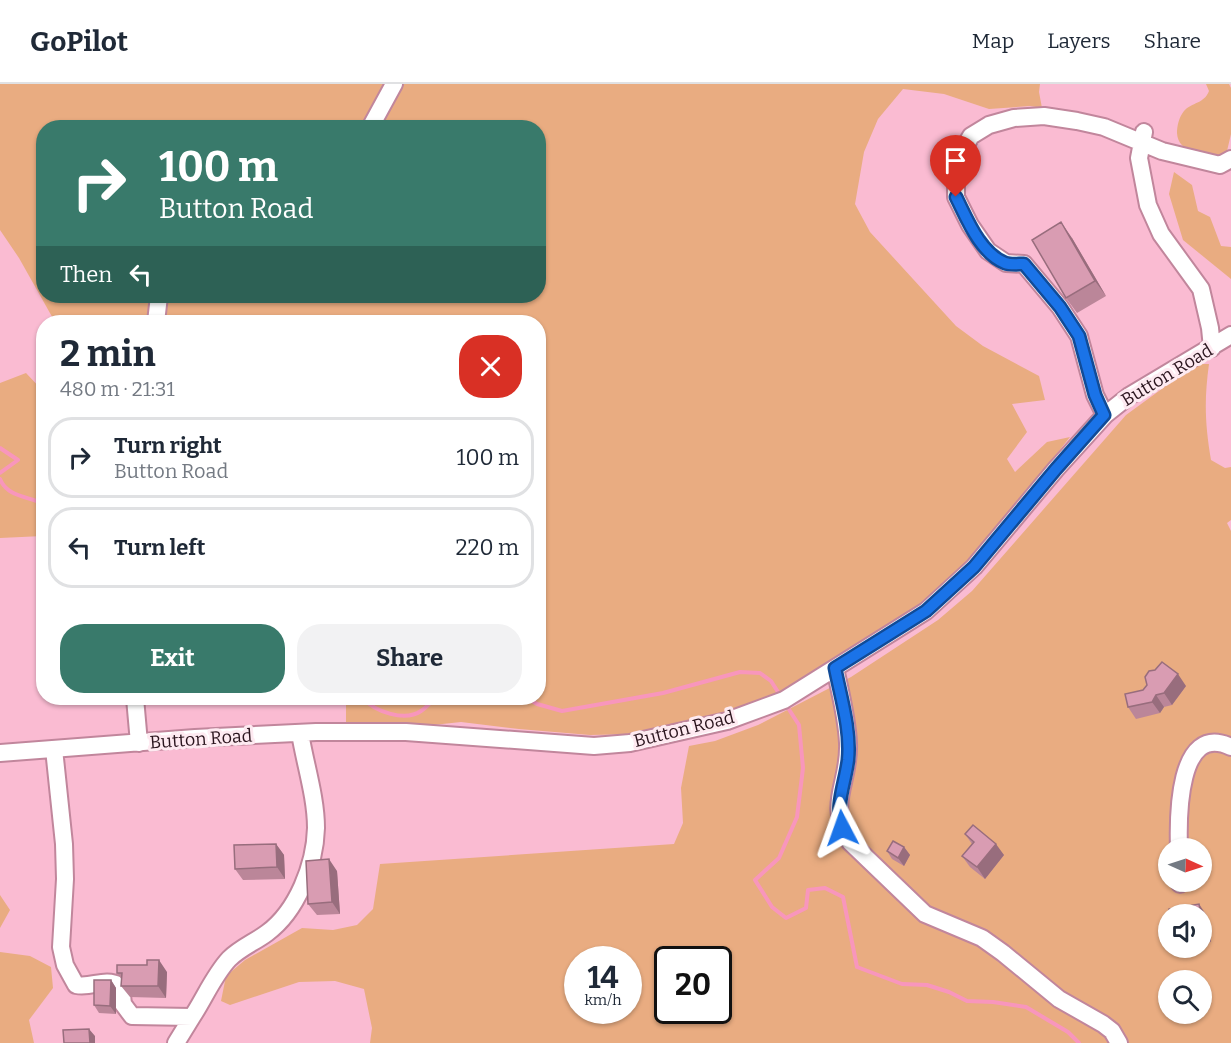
<!DOCTYPE html>
<html lang="en">
<head>
<meta charset="utf-8">
<style>
	body { margin:0; font-family:Bitter,serif; background:#f2f2f3; color:#1f2937; height:100vh; display:flex; flex-direction:column; font-size:22px; white-space:nowrap }
	* { box-sizing:border-box; margin:0 }
	p { font-size:20px; color:#747a83 }
	.icon { flex:none; width:33px; height:33px; fill:none; stroke:currentColor; stroke-width:2; stroke-linecap:round; stroke-linejoin:round }
	.map { position:relative; flex:1; overflow:hidden }
	.drawer { position:absolute; left:36px; top:231px; width:510px; height:390px; display:flex; flex-direction:column; background:#fff; border-radius:24px; box-shadow:0 2px 4px #0004 }
	.drawer>* { flex:none }
	.top-card { position:absolute; left:36px; top:36px; width:510px; height:183px; border-radius:24px; box-shadow:0 2px 4px #0004; background:#397a6b; color:#fff; overflow:hidden }
	.needle { width:39px; rotate:93deg }
	.controls { position:absolute; left:1158px; top:754px; display:grid; gap:12px }
	.controls a { display:grid; place-items:center; width:54px; height:54px; border-radius:50%; background:#fff; box-shadow:0 2px 4px #0004; font-size:30px }
	.speed { position:absolute; left:564px; top:862px; display:flex; gap:12px; font-size:30px; font-weight:700; text-align:center }
	.speed>* { display:grid; place-content:center; width:78px; height:78px; border-radius:50%; background:#fff; box-shadow:0 2px 4px #0004; line-height:1 }
	.speed small { font-size:15px; font-weight:400 }
	.speed .limit { border:3px solid #111; border-radius:9px; background:#fff; color:#111 }
	.pin { position:absolute; display:grid; place-items:center; width:51px; height:51px; color:#fff; margin:-62px -26px; border-radius:50% 50% 50% 0; rotate:-45deg; box-shadow:0 0 6px #0007 }
	.pin .icon { rotate:45deg }
	.me { position:absolute; width:66px; margin:-33px; rotate:356deg; stroke-linejoin:round; filter:drop-shadow(0 0 4px #0008) }
	.turn { display:flex; align-items:center; gap:21px; height:126px; padding:0 24px; font-size:27px }
	.turn .icon { width:78px; height:78px; stroke-width:2.5 }
	.turn b { display:block; font-size:42px; line-height:51px }
	.then { display:flex; align-items:center; height:57px; padding:0 24px; background:#0003; gap:12px; font-size:22px }
	.round { display:grid; place-items:center; flex:none; width:63px; height:63px; border-radius:24px; background:#f2f2f3 }
	.summary { display:flex; align-items:center; justify-content:space-between; height:102px; padding:0 24px }
	h1 { font-size:36px; font-weight:700; line-height:45px }
	.button { display:flex; gap:12px; margin-top:auto; padding:12px 24px }
	.button a { flex:1; height:69px; border-radius:24px; background:#397a6b; color:#fff; font-size:24px; font-weight:700; line-height:69px; text-align:center }
	.button a+a { background:#f2f2f3; color:#1f2937 }
	ul { padding:0; list-style:none }
	li { display:flex; align-items:center; gap:18px; height:81px; margin:0 12px 9px; padding:0 12px; border:3px solid #e0e1e3; border-radius:24px }
	li div { flex:1 }
	li b { display:block; font-size:22px }
	li em { font-style:normal }
	header { display:flex; align-items:center; gap:36px; box-sizing:border-box; height:84px; padding:0 30px; background:#fff; border-bottom:2px solid #e0e1e3 }
	header strong { font-size:28px }
	nav { display:flex; gap:33px; margin-inline-start:auto; font-size:21px }
	.map>svg:first-child { display:block }
	.green { fill:#e9ac81; fill-rule:evenodd }
	.lines { fill:none; stroke-linecap:round; stroke-linejoin:round }
	.stream { stroke:#f896bc; stroke-width:4 }
	.minor-casing { stroke:#c1869c; stroke-width:20 }
	.minor { stroke:#fff; stroke-width:16 }
	.wall { fill:#bb8699 }
	.shaded-wall { fill:#986d7d }
	.building { fill:#d99cb2; stroke:#986d7d; stroke-width:1.5 }
	.route-casing { stroke:#114b97; stroke-width:15 }
	.route { stroke:#1a73e8; stroke-width:10 }
	.labels { text-anchor:middle; dominant-baseline:central; stroke-width:6; stroke-linejoin:round; paint-order:stroke }
	.street-label { font-size:18px; fill:#2a141d; stroke:#feeaf1 }
</style>
</head>
<body>
<header>
<strong>GoPilot</strong>
<nav><a>Map</a><a>Layers</a><a>Share</a></nav>
</header>
<div class="map">
<svg width="1231" height="959" viewBox="0 0 1231 959">
	<rect width="100%" height="100%" fill="#fabbd2"/>
	<!-- green -->
	<path class="green" d="M0 0H1040L1039 8 1042 24 1030 22 989 25 944 10 903 5 878 35 864 68 855 120 870 148 956 242 983 262 1039 292 1045 316 1012 320 1027 348 1007 375 1015 388 1047 358 1070 353 998 444 964 482 927 517 779 611 727 632 634 650 590 651 519 645 461 638 433 641 346 642V614H538V238H55L19 174 0 146ZM44 44H538V212H44Z
		M1206 0H1229L1231 4V50L1227 67 1217 72C1201 68 1178 69 1177 49 1177 42 1179 33 1184 27 1192 18 1204 20 1209 7Z
		M1174 88 1192 101 1198 127 1210 133 1221 162 1231 163V195L1183 156 1169 110Z
		M1196 280H1209C1204 316 1205 340 1211 376L1225 384 1231 383V436L1227 439 1231 447V959H370L372 944 364 905 335 897 299 898 230 921 221 917 226 892 245 876 302 844 333 846 357 841 373 825 380 780 674 760 683 739 681 704 689 662 715 657 758 641 851 593 938 536 972 507 1126 331ZM1168 765H1202V798H1168ZM1168 831H1202V864H1168ZM578 876H628V927H578ZM668 876H718V927H668ZM1168 897H1202V930H1168Z
		M26 289 43 307V452L0 454V299Z
		M0 811 10 826 0 844Z
		M0 868 30 872 51 883 53 904 29 936 34 959H0Z"/>
	<g class="lines">
		<!-- stream -->
		<path class="stream" d="M0 364 18 376 0 389
			M0 395C7 413 28 412 44 420
			M363 614C375 628 405 638 421 627 426 624 431 618 435 614
			M527 614 537 620 562 627 663 609 740 588 760 589 771 597 778 608
			M788 624 799 641 803 684 797 733 779 774 755 796 772 823 786 834 806 824 808 806 825 804 843 813 857 883 902 900 927 901 949 908 967 917 993 918 1026 923 1068 948 1079 959"/>
		<!-- minor casing -->
		<g class="minor-casing">
			<path id="minor" d="M370 44 394 0
				M1144 48 1139 74 1148 121 1161 150 1201 205 1210 244 1212 264
				M156 238 159 212
				M1105 331 1095 311 1079 252 1060 223 1024 180 1006 179 988 167 970 141 956 113V78L971 52 989 41 1014 34 1044 32 1077 37 1104 43 1162 67 1220 81 1231 75
				M835 584C840 608 847 634 848 659 850 700 826 718 850 758L925 830 982 854 1003 869 1059 915 1103 940 1112 947 1119 959
				M135 614 139 659
				M54 665 64 760 65 795 61 863 65 881 76 901C94 904 103 893 121 902L123 920 132 932 192 933 176 959
				M0 669 195 654 316 648H406L594 662 630 659 727 637 784 616 926 527 974 483 1056 385 1105 331 1129 312 1231 251
				M1179 765C1178 735 1177 637 1231 663
				M1180 798V800
				M192 933C204 915 214 891 229 875 240 864 255 858 267 849 297 827 315 781 316 744 316 713 305 680 300 649"/>
		</g>
		<!-- minor -->
		<use href="#minor" class="minor"/>
	</g>
	<!-- wall -->
	<path class="wall" d="M1072 154 1106 212 1077 229 1066 214Z
		M1186 602 1172 621 1164 623 1160 629 1136 635 1128 623 1143 606Z
		M965 750 1004 771 985 795 970 783 962 772 972 760Z
		M276 760 284 771 285 795 243 796 235 785Z
		M904 763 910 771 904 782 892 775 887 767Z
		M337 787 340 830 317 831 308 820Z
		M1202 831 1207 832 1211 858 1202 859Z
		M167 888 166 914 130 913 121 902 122 896 117 889Z
		M111 896 116 904V930L99 929 94 921Z"/>
	<!-- shaded-wall -->
	<path class="shaded-wall" d="M1061 138 1072 154 1106 212 1095 197Z
		M1178 590 1186 602 1172 621 1164 609Z
		M1156 611 1164 623 1160 629 1152 618Z
		M276 760 284 771 285 795 277 783Z
		M996 760 1004 771 985 795 977 783Z
		M904 763 910 771 904 782 898 774Z
		M329 775 337 787 340 830 332 818Z
		M1199 820 1207 832 1211 858 1203 847 1202 831H1201Z
		M159 876 167 888 166 914 158 902Z
		M111 896 116 904V930L110 922Z
		M89 945 95 952V959H90Z"/>
	<!-- building -->
	<path class="building" d="M1061 138 1095 197 1066 214 1032 156Z
		M1162 578 1178 590 1164 609 1156 611 1152 618 1128 623 1125 610 1143 606 1147 601 1145 593 1149 587 1155 586Z
		M973 741 996 760 977 783 962 772 974 758 965 750Z
		M893 757 904 763 898 774 887 767Z
		M276 760 277 783 235 785 234 761Z
		M329 775 332 818 308 820 306 777Z
		M1199 820 1201 831H1170L1169 825Z
		M147 876H159L158 902H121L122 889H117V881H147Z
		M94 896H111L110 922 94 921Z
		M89 945 90 959H64L63 946Z"/>
	<g class="lines">
		<!-- route casing -->
		<g class="route-casing">
			<path id="route" d="M842 744C835 720 845 700 848 676 851 646 841 614 835 584L926 527 974 483 1056 385 1104 331 1095 311 1079 252 1060 223 1024 180C1018 180 1010 181 1005 179 980 169 967 135 956 113"/>
		</g>
		<!-- route -->
		<use href="#route" class="route"/>
	</g>
	<g class="labels">
		<!-- street labels -->
		<g class="street-label">
			<text transform="translate(1167 291) rotate(-31)">Button Road</text>
			<text transform="translate(684 645) rotate(-14)">Button Road</text>
			<text transform="translate(201 655) rotate(-4)">Button Road</text>
		</g>
	</g>
</svg>
<div class="controls">
<a><svg class="needle" viewBox="-14 -14 28 28"><path d="M0-13l5 13h-10z" fill="#e53935"/><path d="M0 13l5-13h-10z" fill="#747a83"/></svg></a>
<a><svg class="icon" aria-label="sound" viewBox="0 0 24 24"><path d="M4 9h4l5-4v14l-5-4H4zM17 9q2 3 0 6"/></svg></a>
<a><svg class="icon" aria-label="search" viewBox="0 0 24 24"><circle cx="10" cy="10" r="6"/><path d="M15 15l6 6"/></svg></a>
</div>
<div class="speed"><div>14<small>km/h</small></div><div class="limit">20</div></div>
<div class="pin" style="left:956px;top:113px;background:#d93025"><svg class="icon" aria-label="arrive" viewBox="0 0 24 24"><path d="M6 21V4h12l-3 4 3 4H6"/></svg></div>
<svg class="me" style="left:842px;top:744px" viewBox="-20 -20 40 40"><path d="M0-17L14 15 0 8-14 15z" fill="#1a73e8" stroke="#fff" stroke-width="4"/></svg>
<div class="top-card">
<div class="turn"><svg class="icon" aria-label="right" viewBox="0 0 24 24"><path d="M7 20v-9h11M14 6l5 5-5 5"/></svg><div><b>100 m</b>Button Road</div></div>
<div class="then">Then<svg class="icon" aria-label="left" viewBox="0 0 24 24"><path d="M17 20v-9H6M10 6l-5 5 5 5"/></svg></div>
</div>
<section class="drawer">
<div class="summary"><div><h1>2 min</h1><p>480 m · 21:31</p></div><a class="round" style="background:#d93025;color:#fff"><svg class="icon" aria-label="close" viewBox="0 0 24 24"><path d="M6 6l12 12M18 6L6 18"/></svg></a></div>
<ul>
<li><svg class="icon" aria-label="right" viewBox="0 0 24 24"><path d="M7 20v-9h11M14 6l5 5-5 5"/></svg><div><b>Turn right</b><p>Button Road</p></div><em>100 m</em></li>
<li><svg class="icon" aria-label="left" viewBox="0 0 24 24"><path d="M17 20v-9H6M10 6l-5 5 5 5"/></svg><div><b>Turn left</b></div><em>220 m</em></li>
</ul>
<div class="button"><a>Exit</a><a>Share</a></div>
</section>
</div>
</body>
</html>
